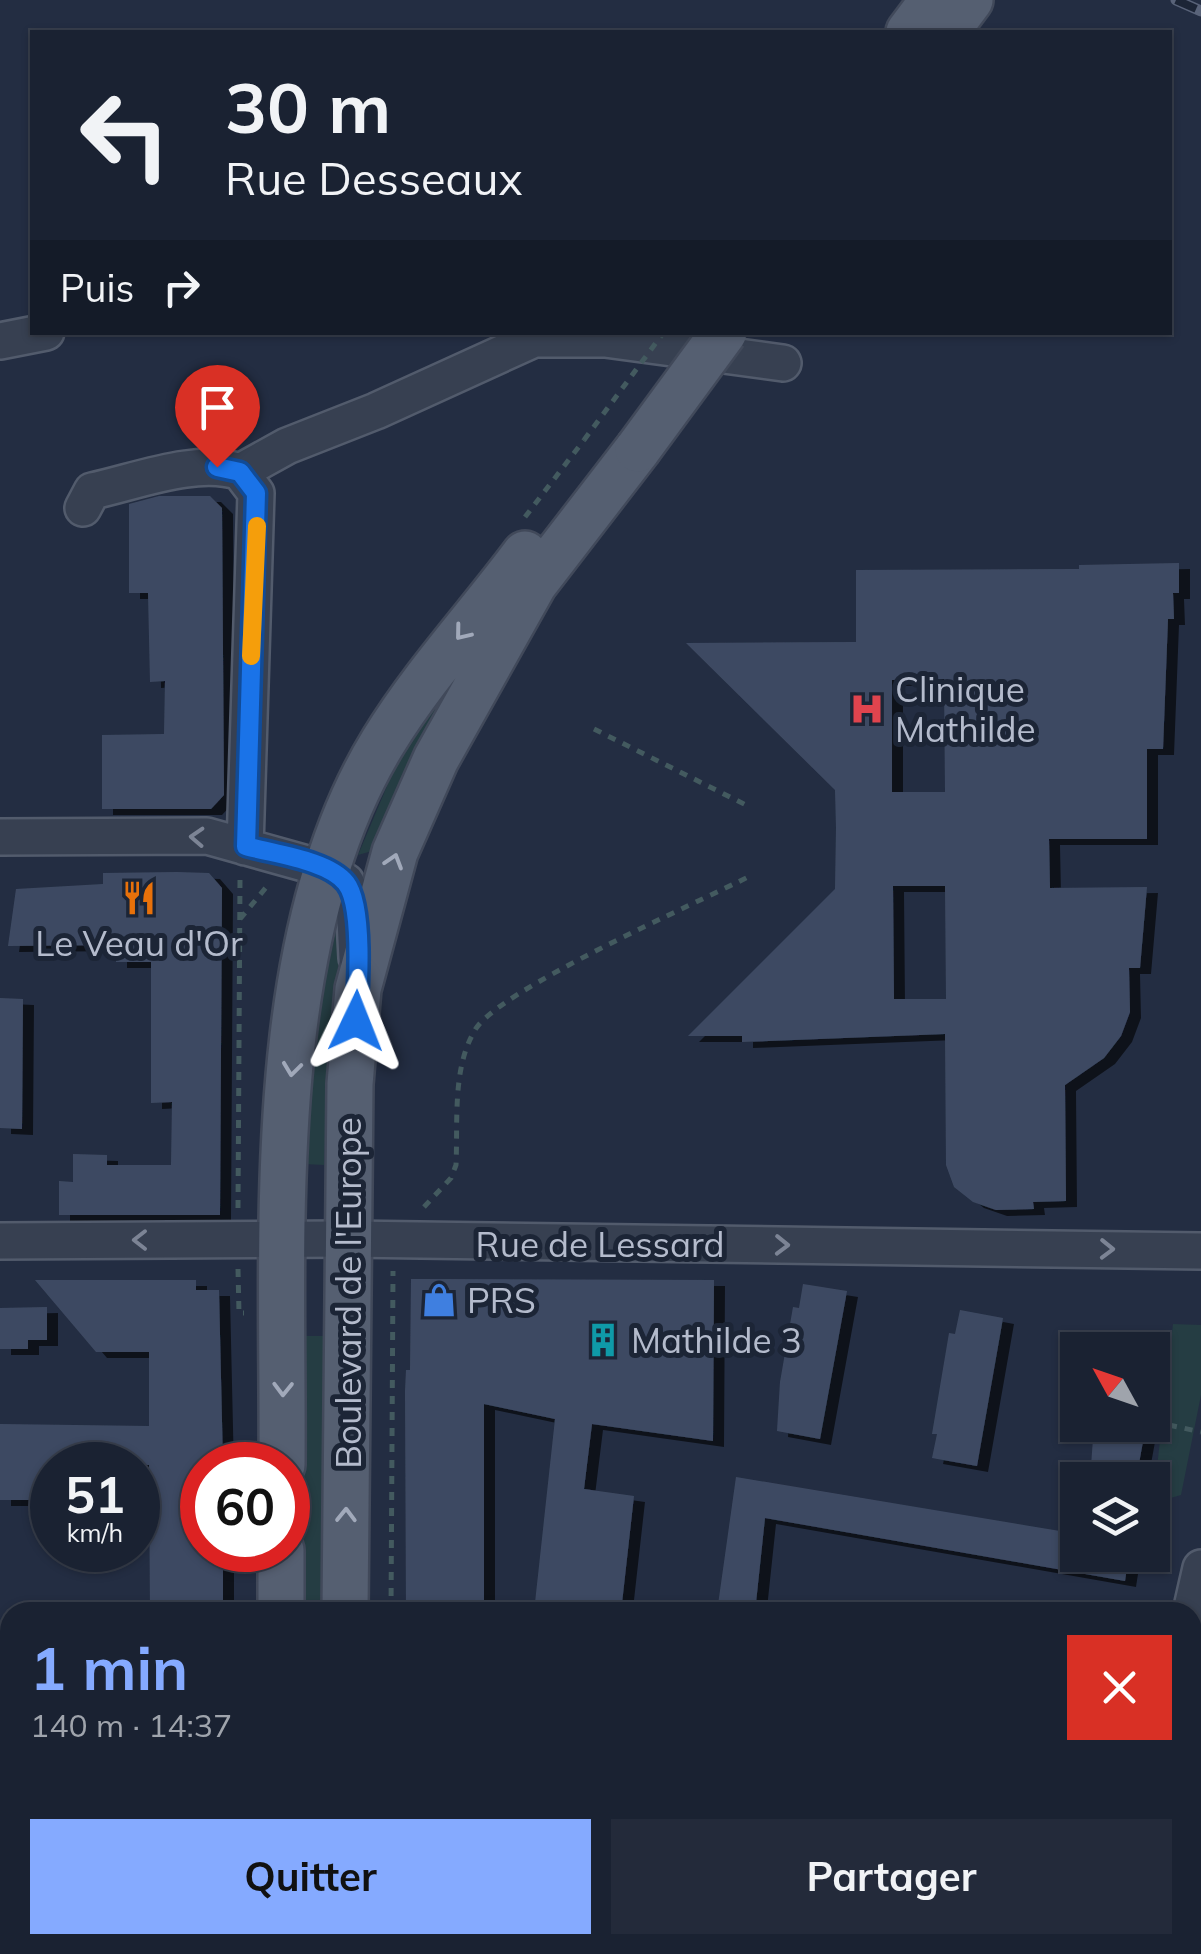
<!DOCTYPE html>
<html lang="fr">
<head>
<meta charset="utf-8">
<style>
	body { margin:0; font-family:Mulish,sans-serif; background:#232a3a; color:#f1f3f6; height:100vh; display:flex; flex-direction:column; font-size:38px; white-space:nowrap }
	* { box-sizing:border-box; margin:0 }
	p { font-size:32px; color:#9fa4ac }
	.icon { flex:none; width:55px; height:55px; fill:none; stroke:currentColor; stroke-width:2; stroke-linecap:round; stroke-linejoin:round }
	.map { position:relative; flex:1; overflow:hidden }
	.panel { position:absolute; left:0px; top:1602px; width:1202px; height:352px; display:flex; flex-direction:column; background:#1a2232; border-radius:30px 30px 0 0; box-shadow:0 2px 8px #0004,0 0 0 2px #383f4d }
	.panel>* { flex:none }
	.hud { position:absolute; left:30px; top:30px; width:1142px; height:305px; border-radius:0px; box-shadow:0 2px 8px #0004,0 0 0 2px #383f4d; background:#1a2232; color:#f1f3f6; overflow:hidden }
	.needle { width:65px; rotate:310deg }
	.tools { position:absolute; left:1060px; top:1332px; display:grid; gap:20px }
	.tools a { display:grid; place-items:center; width:110px; height:110px; border-radius:0px; background:#1a2232; box-shadow:0 2px 8px #0004,0 0 0 2px #383f4d; font-size:50px }
	.speed { position:absolute; left:30px; top:1442px; display:flex; gap:20px; font-size:50px; font-weight:700; text-align:center }
	.speed>* { display:grid; place-content:center; width:130px; height:130px; border-radius:50%; background:#1a2232; box-shadow:0 2px 8px #0004,0 0 0 2px #383f4d; line-height:1 }
	.speed small { font-size:25px; font-weight:400 }
	.speed .limit { border:15px solid #d22; background:#fff; color:#111 }
	.pin { position:absolute; display:grid; place-items:center; width:85px; height:85px; color:#fff; margin:-102px -42px; border-radius:50% 50% 50% 0; rotate:-45deg; box-shadow:0 0 10px #0007 }
	.pin .icon { rotate:45deg }
	.me { position:absolute; width:110px; margin:-55px; rotate:2deg; stroke-linejoin:round; filter:drop-shadow(0 0 8px #0008) }
	.turn { display:flex; align-items:center; gap:35px; height:210px; padding:0 30px; font-size:45px }
	.turn .icon { width:130px; height:130px; stroke-width:2.5 }
	.turn b { display:block; font-size:70px; line-height:85px }
	.then { display:flex; align-items:center; height:95px; padding:0 30px; background:#0003; gap:20px; font-size:38px }
	.round { display:grid; place-items:center; flex:none; width:105px; height:105px; border-radius:0px; background:#232a3a }
	.summary { display:flex; align-items:center; justify-content:space-between; height:170px; padding:0 30px }
	h1 { font-size:60px; font-weight:700; line-height:75px; color:#85aaff }
	.button { display:flex; gap:20px; margin-top:auto; padding:20px 30px }
	.button a { flex:1; height:115px; border-radius:0px; background:#85aaff; color:#111; font-size:40px; font-weight:700; line-height:115px; text-align:center }
	.button a+a { background:#232a3a; color:#f1f3f6 }
	.map>svg:first-child { display:block }
	.green { fill:#253d43 }
	.building { fill:#3e4a62; fill-rule:evenodd; filter:url(#shadow) }
	.lines { fill:none; stroke-linecap:round; stroke-linejoin:round }
	.minor-casing { stroke:#525b6c; stroke-width:40 }
	.major-casing { stroke:#41495a; stroke-width:50 }
	.path { stroke:#435a5f; stroke-width:5; stroke-dasharray:8 8; stroke-linecap:butt }
	.minor { stroke:#374051; stroke-width:35 }
	.major { stroke:#555f71; stroke-width:45 }
	.rail-casing { stroke:#596379; stroke-width:11 }
	.rail { stroke:#1c2536; stroke-width:8; stroke-dasharray:22; stroke-linecap:butt }
	.major-bridge-casing { stroke:#41495a; stroke-width:50; stroke-linecap:butt }
	.path-bridge { stroke:#435a5f; stroke-width:5; stroke-dasharray:8 8; stroke-linecap:butt }
	.major-bridge { stroke:#555f71; stroke-width:45 }
	.oneway { stroke:#a1a9ba }
	.oneway2 { stroke:#7c8495 }
	.route-casing { stroke:#114b97; stroke-width:25 }
	.route { stroke:#1a73e8; stroke-width:18 }
	.slow { stroke:#f59e0b; stroke-width:18 }
	.labels { text-anchor:middle; dominant-baseline:central; stroke-width:10; stroke-linejoin:round; paint-order:stroke }
	.poi-label { font-size:35px; fill:#b4bbcc; stroke:#1c2536; text-anchor:start }
	.street-label { font-size:35px; fill:#b4bbcc; stroke:#1c2536 }
</style>
</head>
<body>
<div class="map">
<svg width="1201" height="1954" viewBox="0 0 1201 1954">
	<defs>
		<filter id="shadow"><feDropShadow dx="11" dy="6" stdDeviation="0" flood-color="#0009"/></filter>
	</defs>
	<rect width="100%" height="100%" fill="#232d42"/>
	<!-- green -->
	<path class="green" d="M483 625 384 855 372 851 358 855 398 760Z
		M339 917 345 921 330 1022 324 1165 304 1164 317 1017Z
		M1173 1324 1201 1325V1395L1181 1495 1153 1503Z
		M303 1336H326L325 1612H304Z"/>
	<!-- building -->
	<path class="building" d="M159 496H210L222 508 224 795 211 809H102V735L164 734 165 681 150 682 148 593H129V504Z
		M1179 563V593H1173L1174 619H1168L1163 749H1147V839H1049L1050 888 1147 887 1140 968H1129L1130 1012 1121 1036 1104 1058 1065 1085 1066 1201 1033 1202 1034 1209 996 1210 973 1202 954 1187 946 1165 945 1034 742 1042V1036H688L835 889 836 828 835 790 686 643 856 642V570L1079 569V565ZM944 679 945 792H892V680ZM893 886H945L946 999H894Z
		M177 872 209 873 222 888 220 1215H59V1181L73 1182V1154L107 1155V1165H171L172 1102 151 1103V962H116V945L8 946 16 889 103 884V873Z
		M0 998 23 999 22 1129 0 1128Z
		M411 1279 714 1280 713 1441 592 1424 584 1489 634 1496 621 1612H534L555 1419 484 1404V1612H406L405 1391 406 1370H410Z
		M35 1280H196V1290H219L223 1465H202V1550H223V1612H150L149 1465H52V1500H0V1424L149 1426V1352H96Z
		M803 1284 847 1291 820 1439 777 1431 780 1382 793 1307 799 1308Z
		M47 1307V1340H28V1349H0V1308Z
		M960 1310 1003 1318 977 1466 932 1458 937 1434H932L949 1333 955 1334Z
		M1094 1425H1146L1136 1480H1090Z
		M736 1477 1078 1534V1555H1129L1125 1581 765 1518 755 1612H717Z"/>
	<g class="lines">
		<!-- minor casing -->
		<g class="minor-casing">
			<path id="minor" d="M0 341 46 332
				M240 472 256 493 245 847
				M83 508 92 491C135 482 197 457 240 472L287 446 376 411 534 339H605L783 363
				M0 837 207 836 325 869 346 882 354 900 357 958
				M0 1241 349 1239 1201 1251
				M1191 1612 1201 1568
				M1192 1735 1201 1736
				M0 1742 10 1743
				M1192 1871 1201 1874
				M1118 1954 1119 1945"/>
		</g>
		<!-- major casing -->
		<g class="major-casing">
			<path id="major" d="M909 32 933 0
				M946 32 970 0
				M282 1465C284 1239 261 941 383 742 424 675 478 617 525 554
				M281 1612V1550
				M345 1612 350 1084 358 989 395 852 436 759 534 584 638 449
				M271 1954 272 1945
				M334 1954 335 1945"/>
		</g>
		<!-- path -->
		<path class="path" d="M525 517 584 440
			M594 729 746 805
			M240 919 268 885
			M424 1207 451 1178 456 1165C458 1122 452 1068 475 1030 498 990 697 903 748 877
			M238 1208 240 879
			M238 1269 239 1313H244
			M1169 1425 1201 1432
			M391 1612 393 1271
			M385 1954 386 1945"/>
		<!-- minor -->
		<use href="#minor" class="minor"/>
		<!-- major -->
		<use href="#major" class="major"/>
		<!-- rail casing -->
		<g class="rail-casing">
			<path id="rail" d="M1176 0 1201 11"/>
		</g>
		<!-- rail -->
		<use href="#rail" class="rail"/>
		<!-- major-bridge casing -->
		<g class="major-bridge-casing">
			<path id="major-bridge" d="M638 449 724 332"/>
		</g>
		<!-- path-bridge -->
		<path class="path-bridge" d="M584 440 664 332"/>
		<!-- major-bridge -->
		<use href="#major-bridge" class="major-bridge"/>
	</g>
	<!-- one-way arrows -->
	<defs><path id="oneway-chevron" d="M-2-3.5L2.5 0L-2 3.5" fill="none" stroke-width="1.6" stroke-linecap="round" stroke-linejoin="round" transform="scale(2.5)"/></defs>
	<g class="oneway">
		<use href="#oneway-chevron" transform="translate(462 633) rotate(129)"/>
		<use href="#oneway-chevron" transform="translate(394 861) rotate(-73)"/>
		<use href="#oneway-chevron" transform="translate(292 1069) rotate(97)"/>
		<use href="#oneway-chevron" transform="translate(283 1389) rotate(91)"/>
		<use href="#oneway-chevron" transform="translate(346 1515) rotate(-89)"/>
	</g>
	<g class="oneway2">
		<use href="#oneway-chevron" transform="translate(197 837) rotate(-177)"/>
		<use href="#oneway-chevron" transform="translate(140 1240) rotate(180)"/>
		<use href="#oneway-chevron" transform="translate(782 1245) rotate(1)"/>
		<use href="#oneway-chevron" transform="translate(1107 1249) rotate(1)"/>
	</g>
	<g class="lines">
		<!-- route casing -->
		<g class="route-casing">
			<path id="route" d="M217 467 240 472 256 493 246 846C273 854 328 860 346 883 364 906 358 991 356 1021"/>
		</g>
		<!-- route -->
		<use href="#route" class="route"/>
		<!-- slow -->
		<path class="slow" d="M251 656 257 526"/>
	</g>
	<!-- icons -->
	<defs>
		<g id="hospital-bare" transform="scale(2.7)"><path d="M-5-5h3v3.5h4V-5h3V5h-3V1.5h-4V5h-3Z" fill="#e0444e" stroke="#1c2536" stroke-width="2.5" paint-order="stroke"/></g>
		<g id="restaurant-bare" transform="scale(2.7)"><path d="M-5-6h1v4h1v-4h1v4h1v-4h1v5L-1.5 .5V6h-2V.5L-5-1ZM5-6V6H3V1.5H1.5Q1.5-4 5-6Z" fill="#e8710a" stroke="#1c2536" stroke-width="2.5" paint-order="stroke"/></g>
		<g id="shop-bare" transform="scale(2.7)"><path d="M-5-2.5h2.3a2.7 3.5 0 0 1 5.4 0H5L5.5 6h-11ZM-1.5-2.5h3a1.5 2.3 0 0 0-3 0Z" fill="#3f7fe0" stroke="#1c2536" stroke-width="2.5" paint-order="stroke"/></g>
		<g id="building-bare" transform="scale(2.7)"><path d="M-4-6H4V6H1V3H-1V6H-4ZM-2.5-4.3h1.7v1.8h-1.7ZM.8-4.3h1.7v1.8H.8ZM-2.5-1h1.7V.8h-1.7ZM.8-1h1.7V.8H.8Z" fill="#0f9aa8" stroke="#1c2536" stroke-width="2.5" paint-order="stroke"/></g>
	</defs>
	<g fill-rule="evenodd">
		<use href="#hospital-bare" x="867" y="709"/>
		<use href="#restaurant-bare" x="139" y="898"/>
		<use href="#shop-bare" x="439" y="1300"/>
		<use href="#building-bare" x="603" y="1340"/>
	</g>
	<g class="labels">
		<!-- poi labels -->
		<g class="poi-label">
			<text x="895" y="689">Clinique<tspan x="895" dy="40">Mathilde</tspan></text>
			<text x="139" y="943" text-anchor="middle">Le Veau d'Or</text>
			<text x="467" y="1300">PRS</text>
			<text x="631" y="1340">Mathilde 3</text>
		</g>
		<!-- street labels -->
		<g class="street-label">
			<text x="600" y="1244">Rue de Lessard</text>
			<text transform="translate(348 1293) rotate(-90)">Boulevard de l'Europe</text>
		</g>
	</g>
</svg>
<div class="tools">
<a><svg class="needle" viewBox="-14 -14 28 28"><path d="M0-13l5 13h-10z" fill="#e53935"/><path d="M0 13l5-13h-10z" fill="#9fa4ac"/></svg></a>
<a><svg class="icon" aria-label="layers" viewBox="0 0 24 24"><path d="M12 4l9 5-9 5-9-5zM3 14l9 5 9-5"/></svg></a>
</div>
<div class="speed"><div>51<small>km/h</small></div><div class="limit">60</div></div>
<div class="pin" style="left:217px;top:467px;background:#d93025"><svg class="icon" aria-label="arrive" viewBox="0 0 24 24"><path d="M6 21V4h12l-3 4 3 4H6"/></svg></div>
<svg class="me" style="left:356px;top:1021px" viewBox="-20 -20 40 40"><path d="M0-17L14 15 0 8-14 15z" fill="#1a73e8" stroke="#fff" stroke-width="4"/></svg>
<div class="hud">
<div class="turn"><svg class="icon" aria-label="left" viewBox="0 0 24 24"><path d="M17 20v-9H6M10 6l-5 5 5 5"/></svg><div><b>30 m</b>Rue Desseaux</div></div>
<div class="then">Puis<svg class="icon" aria-label="right" viewBox="0 0 24 24"><path d="M7 20v-9h11M14 6l5 5-5 5"/></svg></div>
</div>
<section class="panel">
<div class="summary"><div><h1>1 min</h1><p>140 m · 14:37</p></div><a class="round" style="background:#d93025;color:#fff"><svg class="icon" aria-label="close" viewBox="0 0 24 24"><path d="M6 6l12 12M18 6L6 18"/></svg></a></div>
<div class="button"><a>Quitter</a><a>Partager</a></div>
</section>
</div>
</body>
</html>
